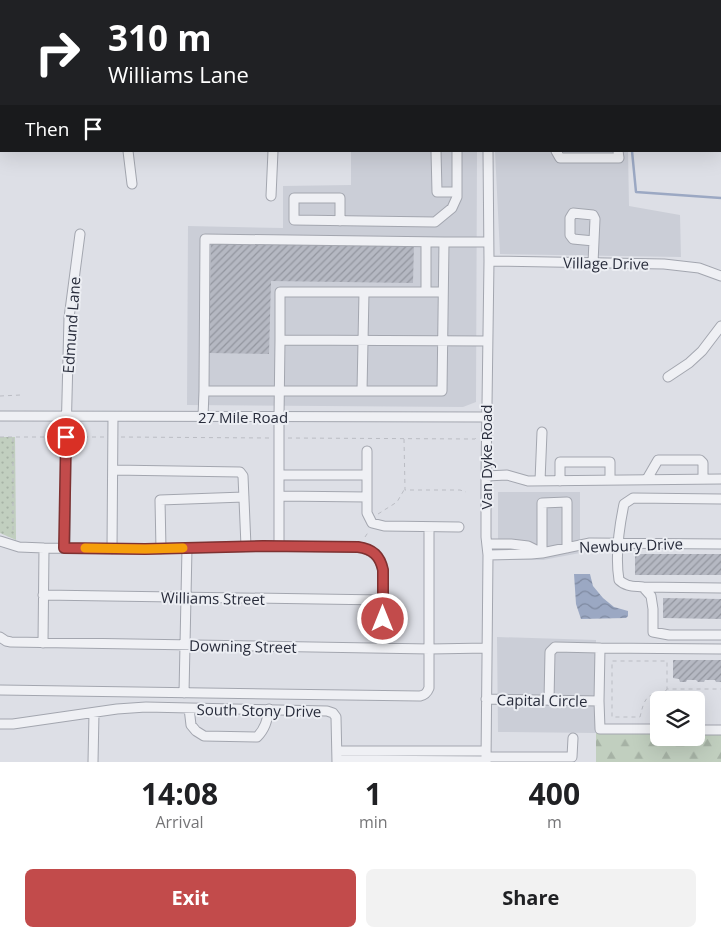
<!DOCTYPE html>
<html lang="en">
<head>
<meta charset="utf-8">
<style>
	body { margin:0; font-family:"Open Sans",sans-serif; background:#f2f2f2; color:#202124; height:100vh; display:flex; flex-direction:column; font-size:19px; white-space:nowrap }
	* { box-sizing:border-box; margin:0 }
	p { font-size:16px; color:#757577 }
	.icon { flex:none; width:28px; height:28px; fill:none; stroke:currentColor; stroke-width:2; stroke-linecap:round; stroke-linejoin:round }
	.map { position:relative; height:762px; overflow:hidden }
	.sheet { display:flex; flex-direction:column; background:#fff; flex:1 }
	.sheet>* { flex:none }
	.hud { position:absolute; left:0px; top:0px; width:721px; height:152px; box-shadow:0 5px 20px #0002; background:#202124; color:#fff; overflow:hidden }
	.buttons { position:absolute; left:650px; top:691px; display:grid; gap:10px }
	.buttons a { display:grid; place-items:center; width:55px; height:55px; border-radius:8px; background:#fff; box-shadow:0 5px 20px #0002; font-size:25px }
	.pin { position:absolute; display:grid; place-items:center; width:42px; height:42px; color:#fff; margin:-21px; border:2px solid #fff; border-radius:50%; box-shadow:0 1px 5px #0007 }
	.me { position:absolute; width:55px; margin:-28px; rotate:0deg; stroke-linejoin:round; filter:drop-shadow(0 0 4px #0008) }
	.turn { display:flex; align-items:center; gap:18px; height:105px; padding:0 25px; font-size:22px }
	.turn .icon { width:65px; height:65px; stroke-width:2.5 }
	.turn b { display:block; font-size:35px; line-height:42px }
	.then { display:flex; align-items:center; height:48px; padding:0 25px; background:#0003; gap:10px; font-size:19px }
	.eta { display:flex; justify-content:space-evenly; align-items:center; height:85px; text-align:center }
	.eta b { font-size:30px; font-weight:700; line-height:35px }
	.action { display:flex; gap:10px; margin-top:auto; padding:10px 25px }
	.action a { flex:1; height:58px; border-radius:8px; background:#c24b4b; color:#fff; font-size:20px; font-weight:700; line-height:58px; text-align:center }
	.action a+a { background:#f2f2f2; color:#202124 }
	.map>svg:first-child { display:block }
	.built { fill:#cbced7 }
	.forest { fill:url(#forest-firs) }
	.park { fill:url(#park-dots) }
	.water { fill:url(#water-waves) }
	.lines { fill:none; stroke-linecap:round; stroke-linejoin:round }
	.stream { stroke:#9ba8c3; stroke-width:2.5 }
	.building { fill:url(#building-hatch) }
	.minor-casing { stroke:#a3a6af; stroke-width:11 }
	.path { stroke:#bbbdc4; stroke-width:1; stroke-dasharray:4 4; stroke-linecap:butt }
	.minor { stroke:#eff0f4; stroke-width:9 }
	.route-casing { stroke:#7e3131; stroke-width:12 }
	.route { stroke:#c24b4b; stroke-width:9 }
	.slow { stroke:#f59e0b; stroke-width:9 }
	.labels { text-anchor:middle; dominant-baseline:central; stroke-width:4; stroke-linejoin:round; paint-order:stroke }
	.street-label { font-size:15px; fill:#282c3b; stroke:#eceef3 }
</style>
</head>
<body>
<div class="map">
<svg width="721" height="762" viewBox="0 0 721 762">
	<defs>
		<pattern id="forest-firs" width="22" height="20" patternUnits="userSpaceOnUse" patternTransform="scale(1.25)"><rect width="22" height="20" fill="#c1cfbf"/><path d="M5 1l3.5 6h-7zM16 11l3.5 6h-7z" fill="#a6b2a5"/></pattern>
		<pattern id="park-dots" width="8" height="8" patternUnits="userSpaceOnUse" patternTransform="scale(1.25)"><rect width="8" height="8" fill="#c1cfbf"/><path d="M2 2h.1M6 6h.1" fill="none" stroke="#a6b2a5" stroke-width="1.8" stroke-linecap="round"/></pattern>
		<pattern id="water-waves" width="16" height="10" patternUnits="userSpaceOnUse" patternTransform="scale(1.25)"><rect width="16" height="10" fill="#9ba8c3"/><path d="M0 5q4-4 8 0t8 0" fill="none" stroke="#7e89a0"/></pattern>
		<pattern id="building-hatch" width="6" height="6" patternUnits="userSpaceOnUse" patternTransform="scale(1.25)"><rect width="6" height="6" fill="#b5b8c2"/><path d="M-1 1l2-2M0 6l6-6M5 7l2-2" fill="none" stroke="#93969f"/></pattern>
	</defs>
	<rect width="100%" height="100%" fill="#dddfe6"/>
	<!-- built -->
	<path class="built" d="M351 151H477L476 402 463 407 187 405 188 226 283 228V186L351 185Z
		M495 151H628L629 206 680 215 681 257 500 254Z
		M498 492H580V553L543 560H498Z
		M497 637 596 640V733L498 732Z"/>
	<!-- forest -->
	<path class="forest" d="M596 733 659 734V738H696V734L721 735V762H596Z"/>
	<!-- park -->
	<path class="park" d="M0 437H15L16 540 0 533Z"/>
	<!-- water -->
	<path class="water" d="M574 574H590L593 586 603 598 614 607 628 611V616L626 618 581 619 576 604Z"/>
	<g class="lines">
		<!-- stream -->
		<path class="stream" d="M632 151 636 192 721 198"/>
	</g>
	<!-- building -->
	<path class="building" d="M211 241 414 244 413 283 271 281 269 354 209 353Z
		M635 554H721V575H635Z
		M663 598 721 599V619L663 618Z
		M673 660H721V682H716L715 680H705L704 682H698L696 680H687L686 682H680L679 679 673 678Z"/>
	<g class="lines">
		<!-- minor casing -->
		<g class="minor-casing">
			<path id="minor" d="M146 0 169 1
				M516 0V1
				M120 1V0
				M282 1 290 0
				M487 1V0
				M720 58H721
				M720 136 721 135
				M128 151 132 184
				M436 151 437 192H457
				M556 151 560 158H619L618 151
				M271 196 273 151
				M340 221V198H294V220L435 222 452 208 457 197V151
				M205 239 444 242 442 391H204Z
				M444 242H488
				M489 261 664 264 699 268 721 276
				M593 263 595 219 593 215 573 213 570 218V235L573 239 594 241
				M426 292V242
				M280 340V292H443
				M668 377 689 363 702 351 721 326
				M362 391 364 292
				M0 416 487 417
				M203 417 204 391
				M367 451V513L372 523 384 526 459 527
				M113 470 240 472 243 476 246 546
				M279 475H367
				M486 476 507 475 528 481 721 479
				M647 479 658 460H700L703 463V479
				M540 481 542 432
				M560 481V462H610V480
				M279 496 367 497
				M721 499 633 498 624 504C619 528 615 556 619 580 626 587 634 586 643 587L651 596 653 609V632L669 635H721
				M0 541 19 547 44 548 145 549 263 546 358 547C372 549 380 556 383 570L382 648
				M487 544H511L528 546 542 553 531 554 488 555
				M279 546V417L280 340 487 341
				M65 548 66 437 69 318 80 234
				M567 548V502L542 503V553L590 543 721 544
				M112 549 113 417
				M161 549 160 500 244 497
				M643 587 721 588
				M43 595 383 600
				M0 637 6 641 11 642 430 649 487 648
				M43 643 44 548
				M0 690 420 696C425 695 427 693 429 688V527
				M184 693 187 548
				M486 699 599 701
				M549 700 550 652 555 647 600 648
				M189 708 191 725 196 731 204 736 257 737C265 729 267 721 269 709
				M0 724H13L117 709 146 707 327 711 333 713 336 717 337 762
				M659 729H600L599 701 600 648 721 649
				M696 730H721
				M338 751H486
				M486 757H572L573 738
				M338 760 486 761
				M93 762 94 713
				M486 762 488 555 486 537V476L489 261 488 151"/>
		</g>
		<!-- path -->
		<path class="path" d="M0 396 21 395
			M0 437H57
			M76 437H104
			M121 437 269 438
			M13 438V535
			M288 438 475 439 478 436
			M404 439 405 490H460L466 492
			M378 514 397 502 404 490
			M365 537 369 531
			M667 689 664 693C645 693 644 701 640 717H612V661H667V689H721"/>
		<!-- minor -->
		<use href="#minor" class="minor"/>
	</g>
	<g class="lines">
		<!-- route casing -->
		<g class="route-casing">
			<path id="route" d="M66 437 64 548 145 549 263 546 358 547C373 549 380 556 383 570V619"/>
		</g>
		<!-- route -->
		<use href="#route" class="route"/>
		<!-- slow -->
		<path class="slow" d="M85 548 145 549 183 548"/>
	</g>
	<g class="labels">
		<!-- street labels -->
		<g class="street-label">
			<text transform="translate(606 263) rotate(1)">Village Drive</text>
			<text transform="translate(71 325) rotate(-86)">Edmund Lane</text>
			<text x="243" y="417">27 Mile Road</text>
			<text transform="translate(486 457) rotate(-90)">Van Dyke Road</text>
			<text transform="translate(631 545) rotate(-2)">Newbury Drive</text>
			<text transform="translate(213 598) rotate(1)">Williams Street</text>
			<text transform="translate(243 646) rotate(1)">Downing Street</text>
			<text transform="translate(542 700) rotate(1)">Capital Circle</text>
			<text transform="translate(259 710) rotate(1)">South Stony Drive</text>
		</g>
	</g>
</svg>
<div class="buttons">
<a><svg class="icon" aria-label="layers" viewBox="0 0 24 24"><path d="M12 4l9 5-9 5-9-5zM3 14l9 5 9-5"/></svg></a>
</div>
<div class="pin" style="left:66px;top:437px;background:#d93025"><svg class="icon" aria-label="arrive" viewBox="0 0 24 24"><path d="M6 21V4h12l-3 4 3 4H6"/></svg></div>
<svg class="me" style="left:383px;top:619px" viewBox="-20 -20 40 40"><circle r="17" fill="#c24b4b" stroke="#fff" stroke-width="3"/><path d="M0-11L8 9 0 5-8 9z" fill="#fff"/></svg>
<div class="hud">
<div class="turn"><svg class="icon" aria-label="right" viewBox="0 0 24 24"><path d="M7 20v-9h11M14 6l5 5-5 5"/></svg><div><b>310 m</b>Williams Lane</div></div>
<div class="then">Then<svg class="icon" aria-label="arrive" viewBox="0 0 24 24"><path d="M6 21V4h12l-3 4 3 4H6"/></svg></div>
</div>
</div>
<section class="sheet">
<div class="eta">
<div><b>14:08</b><p>Arrival</p></div>
<div><b>1</b><p>min</p></div>
<div><b>400</b><p>m</p></div>
</div>
<div class="action"><a>Exit</a><a>Share</a></div>
</section>
</body>
</html>
